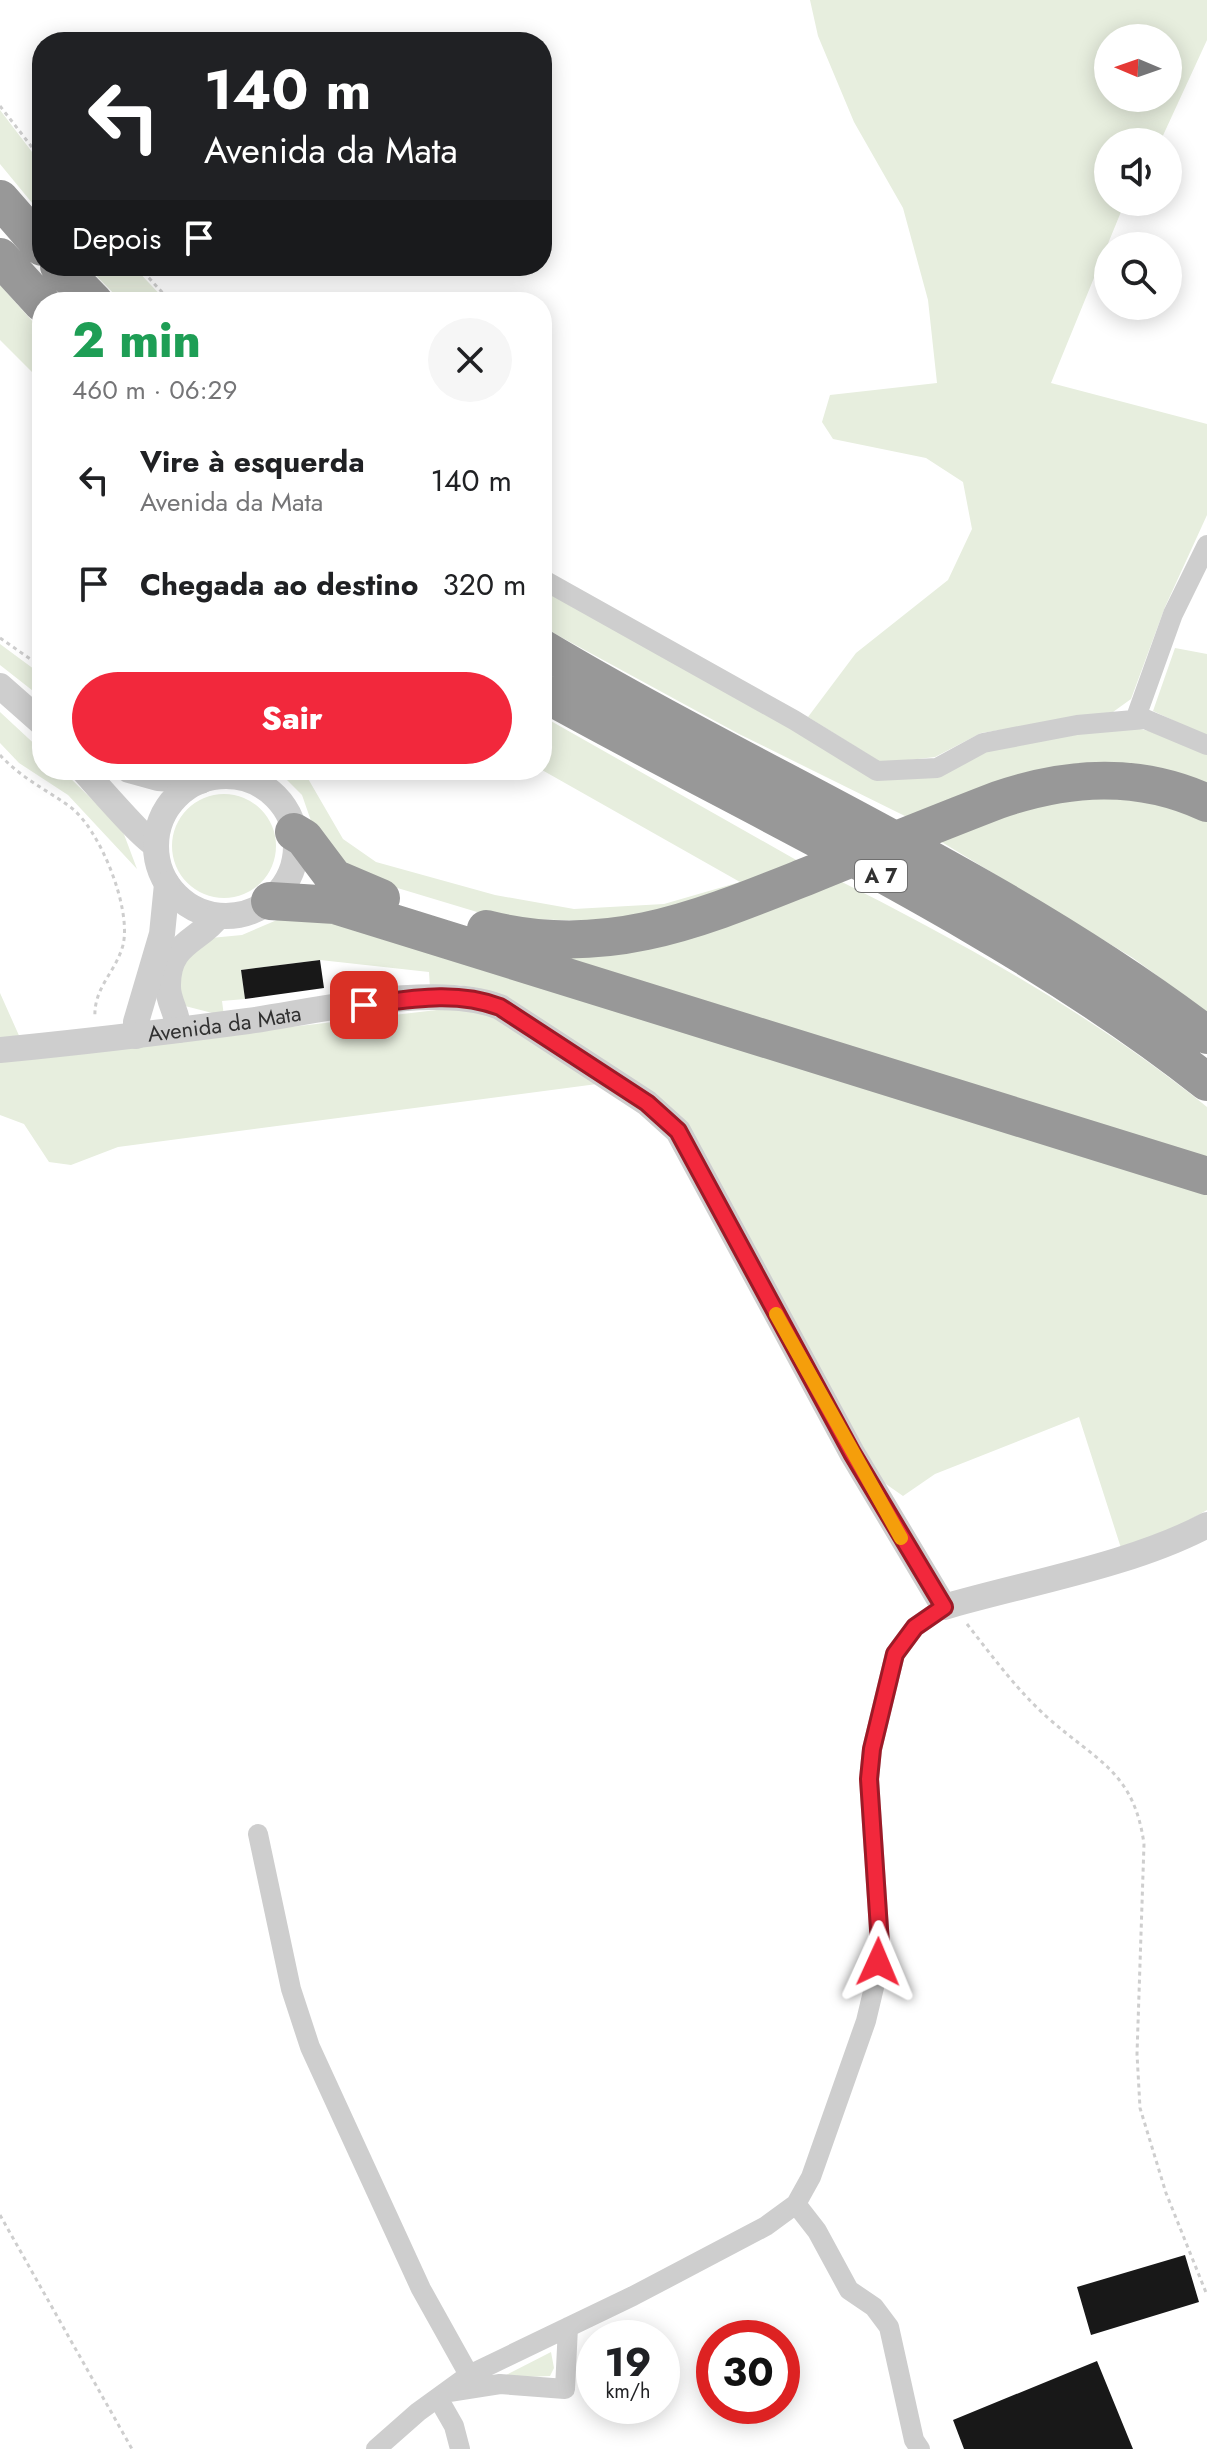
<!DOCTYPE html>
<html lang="pt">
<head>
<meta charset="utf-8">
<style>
	body { margin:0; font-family:Jost,sans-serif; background:#f6f6f6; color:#202124; height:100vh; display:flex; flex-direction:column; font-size:30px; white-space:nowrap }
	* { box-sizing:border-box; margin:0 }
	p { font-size:26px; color:#757577 }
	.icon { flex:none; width:44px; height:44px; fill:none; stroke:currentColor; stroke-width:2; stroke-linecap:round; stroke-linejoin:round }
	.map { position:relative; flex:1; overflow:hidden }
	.side { position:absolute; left:32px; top:292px; width:520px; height:488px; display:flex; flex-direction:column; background:#fff; border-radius:32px; box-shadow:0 4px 20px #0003 }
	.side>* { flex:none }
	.top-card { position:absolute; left:32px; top:32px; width:520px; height:244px; border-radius:32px; box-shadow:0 4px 20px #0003; background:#202124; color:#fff; overflow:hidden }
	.needle { width:52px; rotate:272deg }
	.controls { position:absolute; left:1094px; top:24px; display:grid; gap:16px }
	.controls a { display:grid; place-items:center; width:88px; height:88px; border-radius:50%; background:#fff; box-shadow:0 4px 20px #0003; font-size:40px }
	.speed { position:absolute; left:576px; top:2320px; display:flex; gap:16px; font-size:40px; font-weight:700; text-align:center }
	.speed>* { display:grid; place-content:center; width:104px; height:104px; border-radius:50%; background:#fff; box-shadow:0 4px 20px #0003; line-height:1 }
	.speed small { font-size:20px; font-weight:400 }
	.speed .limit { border:12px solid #d22; background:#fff; color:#111 }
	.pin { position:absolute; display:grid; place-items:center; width:68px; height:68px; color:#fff; margin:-34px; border-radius:16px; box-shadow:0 4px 12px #0006 }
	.me { position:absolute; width:88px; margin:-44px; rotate:1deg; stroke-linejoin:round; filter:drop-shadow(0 0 6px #0008) }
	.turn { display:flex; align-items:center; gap:28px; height:168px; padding:0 40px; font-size:36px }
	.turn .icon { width:104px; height:104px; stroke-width:2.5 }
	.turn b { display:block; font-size:56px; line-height:68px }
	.then { display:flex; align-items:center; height:76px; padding:0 40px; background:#0003; gap:16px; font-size:30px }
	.round { display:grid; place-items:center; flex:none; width:84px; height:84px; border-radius:42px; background:#f6f6f6 }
	.head { display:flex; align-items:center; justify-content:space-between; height:136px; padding:0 40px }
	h1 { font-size:48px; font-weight:800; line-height:60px; color:#1e9e55 }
	.action { display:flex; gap:16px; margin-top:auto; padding:16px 40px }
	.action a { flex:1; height:92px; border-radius:48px; background:#f2283c; color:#fff; font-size:32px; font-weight:800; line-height:92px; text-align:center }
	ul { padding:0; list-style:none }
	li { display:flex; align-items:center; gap:24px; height:104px; padding:0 40px }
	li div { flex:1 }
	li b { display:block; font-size:30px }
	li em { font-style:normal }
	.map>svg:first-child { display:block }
	.green { fill:#e7eede; fill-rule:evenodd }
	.building { fill:#181818 }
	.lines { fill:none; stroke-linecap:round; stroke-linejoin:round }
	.path { stroke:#cecece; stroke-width:3; stroke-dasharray:4 4; stroke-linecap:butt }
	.minor { stroke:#cecece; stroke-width:20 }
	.tertiary { stroke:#cecece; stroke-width:26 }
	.motorway { stroke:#989898; stroke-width:38 }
	.route-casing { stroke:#9d1a27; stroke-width:20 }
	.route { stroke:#f2283c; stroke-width:14 }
	.slow { stroke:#f59e0b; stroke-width:14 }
	.labels { text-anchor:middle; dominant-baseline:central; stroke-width:8; stroke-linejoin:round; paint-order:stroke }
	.shield { fill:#fff; stroke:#6f6f6f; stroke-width:2 }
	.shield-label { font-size:20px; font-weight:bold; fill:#313131 }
	.street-label { font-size:22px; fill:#313131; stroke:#fff }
</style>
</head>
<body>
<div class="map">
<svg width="1207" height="2449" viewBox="0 0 1207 2449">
	<rect width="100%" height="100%" fill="#fff"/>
	<!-- green -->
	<path class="green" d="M810 0H1207V40L1160 142H1108V202H1125L1051 383 1207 424V515L1165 607 1131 699 1113 712 981 733 935 757 882 763 808 717 856 653 948 580 972 529 963 482 926 458 833 439 822 422 830 395 937 383 928 300 903 208 854 122 818 36ZM1108 38H1168V98H1108Z
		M0 110 42 165V215L0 164Z
		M87 266H133L167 302H122Z
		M0 285 42 332V382L0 340Z
		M542 585 882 776C927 783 947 764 987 750 1011 742 1094 728 1120 727 1150 727 1180 742 1207 754V786L909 818 739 734 548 630 542 627Z
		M0 644 42 675V698L0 665Z
		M1175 648 1207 654V736L1153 711Z
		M0 712 42 751V770H62L122 829 137 869 68 795 19 763 0 743Z
		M542 716 798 861 743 885 620 922 497 918 361 877 317 838 302 795 277 770H303L343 839 376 862 495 895 574 909 664 904 740 882 542 770Z
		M1071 789 1207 812V1012L1133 958 935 838Z
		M172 846a52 52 0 1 1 104 0a52 52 0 1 1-104 0Z
		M834 878C964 943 1093 1015 1207 1107V1168L495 939 545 947Z
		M337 919 1207 1188V1510L1177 1527 1121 1548 1079 1417 935 1474 903 1496 883 1482 678 1117 504 996 460 985 430 988 429 972 320 960 241 970 245 999 222 1001 224 1016 185 1006 176 996 183 952 200 939 242 935 277 920Z
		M0 993 21 1040 0 1042Z
		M471 1006 501 1018 597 1084 118 1147 71 1165 49 1162 24 1124 0 1115V1061Z
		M551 2352 554 2368 550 2376 500 2378Z"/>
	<!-- building -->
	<path class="building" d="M320 960 324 988 245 999 241 970Z
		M1185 2255 1199 2302 1091 2335 1077 2287Z
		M1097 2361 1133 2449H964L953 2420Z"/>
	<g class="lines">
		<!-- path -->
		<path class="path" d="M0 106 42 160
			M138 266 171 302
			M0 638 42 667
			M0 755C20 777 45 789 69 806 99 827 132 908 123 945 116 972 93 988 95 1018
			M967 1624C992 1656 1017 1690 1047 1717 1096 1761 1134 1771 1144 1844L1137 2054 1140 2108 1166 2193 1207 2295
			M0 2215 132 2449"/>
		<!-- minor -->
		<path class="minor" d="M542 579 794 720 877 771 937 768 983 743 1077 725 1145 719 1207 745
			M1135 720 1173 614 1207 545
			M258 1834 291 1989 310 2047 421 2289 469 2375
			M796 2204 817 2231 849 2290 874 2307 889 2327 914 2440 920 2449
			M449 2392 500 2384 565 2389 568 2327
			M438 2398 454 2426 460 2449
			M376 2449 418 2412 469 2375 633 2296 766 2226 796 2204 811 2177 866 2021 876 1979 880 1944 869 1779 872 1749 895 1654 915 1627 944 1607"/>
		<!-- tertiary -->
		<g class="tertiary">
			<path d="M0 686 42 723"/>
			<path d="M83 770C95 783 146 842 156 845"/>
			<path d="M129 770 158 778 201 781"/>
			<circle cx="226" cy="846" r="70"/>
			<path d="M178 1030C179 1015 168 1002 168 987 167 942 199 942 218 916"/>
			<path d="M136 1036V1022L162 934 167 884"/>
			<path id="s1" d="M0 1050C83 1042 165 1032 248 1021 318 1011 436 982 500 1007L647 1103 678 1131 852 1453 944 1607C1026 1583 1132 1565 1207 1525"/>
		</g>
		<!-- motorway -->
		<path class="motorway" d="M0 199 42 247
			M0 257 42 303
			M59 266 94 302
			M542 648C762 779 1002 879 1207 1035
			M542 692C765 816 1005 923 1207 1082
			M294 832 304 838 334 878 381 898
			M270 901 335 905 1207 1176
			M486 929C604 959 697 920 805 877 869 851 933 825 998 800 1068 776 1138 771 1207 803"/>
	</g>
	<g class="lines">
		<!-- route casing -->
		<g class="route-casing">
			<path id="route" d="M364 1005C410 999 456 990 500 1007L647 1103 678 1131 852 1453 944 1607 915 1627 895 1654 872 1749 869 1779 880 1944 878 1962"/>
		</g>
		<!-- route -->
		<use href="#route" class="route"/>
		<!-- slow -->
		<path class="slow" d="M776 1314 901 1538"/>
	</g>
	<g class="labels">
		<!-- shield labels -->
		<rect class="shield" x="855" y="860" width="52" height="32" rx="6"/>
		<g class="shield-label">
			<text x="881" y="876">A 7</text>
		</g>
		<!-- street labels -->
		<g class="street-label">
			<text stroke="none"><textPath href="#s1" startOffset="226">Avenida da Mata</textPath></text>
		</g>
	</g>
</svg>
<div class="controls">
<a><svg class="needle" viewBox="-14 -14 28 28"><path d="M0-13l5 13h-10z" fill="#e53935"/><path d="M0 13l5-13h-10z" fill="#757577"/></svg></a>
<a><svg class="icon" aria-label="sound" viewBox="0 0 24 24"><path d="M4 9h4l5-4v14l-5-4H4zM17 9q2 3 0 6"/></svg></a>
<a><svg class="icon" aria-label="search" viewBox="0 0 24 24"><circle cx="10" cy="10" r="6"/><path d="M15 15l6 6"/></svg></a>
</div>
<div class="speed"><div>19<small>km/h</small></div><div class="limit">30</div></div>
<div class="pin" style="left:364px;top:1005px;background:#d93025"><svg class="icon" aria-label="arrive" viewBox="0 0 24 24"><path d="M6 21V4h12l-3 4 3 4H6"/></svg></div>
<svg class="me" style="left:878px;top:1962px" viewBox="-20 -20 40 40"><path d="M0-17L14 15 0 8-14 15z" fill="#f2283c" stroke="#fff" stroke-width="4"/></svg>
<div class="top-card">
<div class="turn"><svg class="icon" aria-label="left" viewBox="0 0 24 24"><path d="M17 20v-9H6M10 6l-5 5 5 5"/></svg><div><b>140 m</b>Avenida da Mata</div></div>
<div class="then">Depois<svg class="icon" aria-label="arrive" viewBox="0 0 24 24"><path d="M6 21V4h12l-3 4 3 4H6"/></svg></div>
</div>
<section class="side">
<div class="head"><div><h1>2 min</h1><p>460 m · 06:29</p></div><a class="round"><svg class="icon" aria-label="close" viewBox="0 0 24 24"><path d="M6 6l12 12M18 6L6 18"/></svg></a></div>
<ul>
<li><svg class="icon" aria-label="left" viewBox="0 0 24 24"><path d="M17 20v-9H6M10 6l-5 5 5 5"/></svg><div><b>Vire à esquerda</b><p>Avenida da Mata</p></div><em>140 m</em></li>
<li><svg class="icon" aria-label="arrive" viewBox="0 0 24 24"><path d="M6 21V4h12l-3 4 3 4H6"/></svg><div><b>Chegada ao destino</b></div><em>320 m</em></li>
</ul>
<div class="action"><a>Sair</a></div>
</section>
</div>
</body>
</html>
